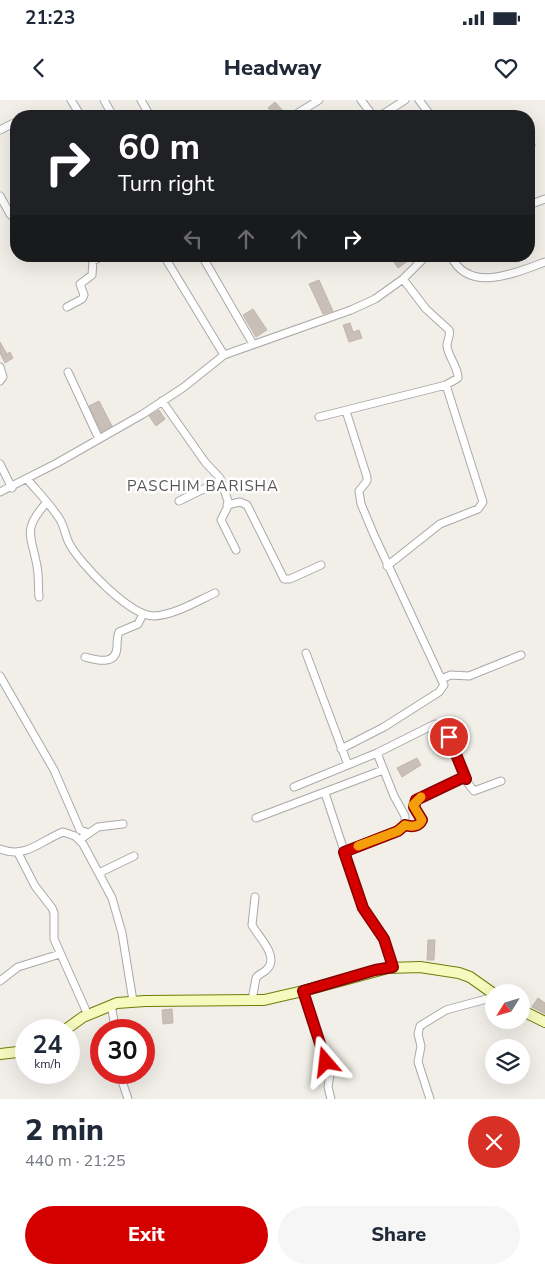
<!DOCTYPE html>
<html lang="en">
<head>
<meta charset="utf-8">
<style>
	body { margin:0; font-family:"Nunito Sans",sans-serif; background:#f6f6f7; color:#1f2937; height:100vh; display:flex; flex-direction:column; font-size:19px; white-space:nowrap }
	* { box-sizing:border-box; margin:0 }
	p { font-size:16px; color:#747a83 }
	.icon { flex:none; width:28px; height:28px; fill:none; stroke:currentColor; stroke-width:2; stroke-linecap:round; stroke-linejoin:round }
	.map { position:relative; height:999px; overflow:hidden }
	.side { display:flex; flex-direction:column; background:#fff; flex:1 }
	.side>* { flex:none }
	.hud { position:absolute; left:10px; top:10px; width:525px; height:152px; border-radius:20px; box-shadow:0 5px 20px #0002; background:#202124; color:#fff; overflow:hidden }
	.needle { width:32px; rotate:233deg }
	.tools { position:absolute; left:485px; top:884px; display:grid; gap:10px }
	.tools a { display:grid; place-items:center; width:45px; height:45px; border-radius:50%; background:#fff; box-shadow:0 5px 20px #0002; font-size:25px }
	.speed { position:absolute; left:15px; top:919px; display:flex; gap:10px; font-size:25px; font-weight:700; text-align:center }
	.speed>* { display:grid; place-content:center; width:65px; height:65px; border-radius:50%; background:#fff; box-shadow:0 5px 20px #0002; line-height:1 }
	.speed small { font-size:12px; font-weight:400 }
	.speed .limit { border:8px solid #d22; background:#fff; color:#111 }
	.pin { position:absolute; display:grid; place-items:center; width:42px; height:42px; color:#fff; margin:-21px; border:2px solid #fff; border-radius:50%; box-shadow:0 1px 5px #0007 }
	.me { position:absolute; width:55px; margin:-28px; rotate:343deg; stroke-linejoin:round; filter:drop-shadow(0 0 4px #0008) }
	.turn { display:flex; align-items:center; gap:18px; height:105px; padding:0 25px; font-size:22px }
	.turn .icon { width:65px; height:65px; stroke-width:2.5 }
	.turn b { display:block; font-size:35px; line-height:42px }
	.lanes { display:flex; align-items:center; height:48px; padding:0 25px; background:#0003; justify-content:center; gap:25px; direction:ltr }
	.lanes .off { opacity:.35 }
	.round { display:grid; place-items:center; flex:none; width:52px; height:52px; border-radius:26px; background:#f6f6f7 }
	.overview { display:flex; align-items:center; justify-content:space-between; height:85px; padding:0 25px }
	h1 { font-size:30px; font-weight:800; line-height:38px }
	.action { display:flex; gap:10px; margin-top:auto; padding:10px 25px }
	.action a { flex:1; height:58px; border-radius:30px; background:#d40000; color:#fff; font-size:20px; font-weight:800; line-height:58px; text-align:center }
	.action a+a { background:#f6f6f7; color:#1f2937 }
	.status { display:flex; justify-content:space-between; align-items:center; height:35px; padding:0 25px; background:#fff; direction:ltr }
	.status svg { height:14px; fill:currentColor }
	header { display:flex; justify-content:space-between; align-items:center; height:65px; padding:0 25px; background:#fff; font-size:22px; font-weight:800 }
	.map>svg:first-child { display:block }
	.building { fill:#c7bfb8; stroke:#c4b6ab }
	.lines { fill:none; stroke-linecap:round; stroke-linejoin:round }
	.street-casing { stroke:#a9a9a9; stroke-width:9 }
	.secondary-casing { stroke:#707d05; stroke-width:12 }
	.street { stroke:#fff; stroke-width:7 }
	.secondary { stroke:#f7fabf; stroke-width:10 }
	.route-casing { stroke:#8a0000; stroke-width:12 }
	.route { stroke:#d40000; stroke-width:9 }
	.slow { stroke:#f59e0b; stroke-width:9 }
	.labels { text-anchor:middle; dominant-baseline:central; stroke-width:5; stroke-linejoin:round; paint-order:stroke }
	.neighbourhood-label { font-size:15px; letter-spacing:1px; fill:#555; stroke:#fff }
</style>
</head>
<body>
<div class="status"><b>21:23</b><svg viewBox="0 0 49 12"><path d="M0 12V9h3v3zM5 12V6h3v6zM10 12V3h3v9zM15 12V0h3v12zM26 1h20v11H26zM47 4h2v5h-2z"/></svg></div>
<header><svg class="icon" aria-label="back" viewBox="0 0 24 24"><path d="M15 5l-7 7 7 7"/></svg>Headway<svg class="icon" aria-label="heart" viewBox="0 0 24 24"><path d="M12 20l-8-8c-3-5 5-10 8-4 3-6 11-1 8 4z"/></svg></header>
<div class="map">
<svg width="545" height="999" viewBox="0 0 545 999">
	<rect width="100%" height="100%" fill="#f2efe9"/>
	<!-- building -->
	<path class="building" d="M275 2 284 12 278 16H276L268 8Z
		M390 156H415L398 168Z
		M319 180 333 211 323 214 309 184Z
		M253 209 267 230 256 237 243 215Z
		M350 223 353 232 359 230 362 238 349 242 343 225Z
		M0 242 7 254 10 252 13 258 5 263 0 253Z
		M99 301 112 326 101 332 89 306Z
		M159 310 165 319 156 326 149 316Z
		M417 658 421 665 402 677 397 668Z
		M428 840H435L434 860H427Z
		M538 898 545 903V914L532 907Z
		M172 909 173 923 163 924 162 910Z"/>
	<g class="lines">
		<!-- street casing -->
		<g class="street-casing">
			<path id="street" d="M71 0 81 16
				M104 0 113 16
				M141 0 150 16
				M361 0 373 16
				M419 0 431 16
				M293 16 319 0
				M380 16 405 0
				M0 30 14 23
				M529 41 531 45
				M0 96 10 114 16 120
				M529 105 545 99
				M164 156 224 255
				M202 156 253 244
				M451 156C469 194 515 173 545 162
				M67 207 82 199 84 195 80 184 92 175 93 161 102 156
				M0 267 3 277 0 281
				M68 272 99 339
				M162 301 205 362 220 378 228 401 227 408 221 420 236 450
				M319 317 446 285 458 278C458 266 448 257 447 246 447 239 451 236 449 230L426 209 403 179
				M0 364 12 388
				M27 379C38 392 50 404 59 418 64 425 65 435 69 443 80 464 130 516 154 516 175 515 197 501 215 493
				M0 392 57 363 143 314 184 287 224 255 351 210 375 199 403 179 426 156
				M179 401 220 381
				M227 405 240 402 247 405 284 479H290L321 465
				M387 466 440 424 478 409 483 402 446 285
				M39 497C38 487 39 476 37 466 31 434 22 430 47 402
				M306 553 348 665
				M85 557C97 560 116 566 117 547 117 541 117 537 119 532L138 524 143 514
				M0 576 54 670 80 730 88 733
				M441 579 451 575 469 576 521 555
				M341 649 384 627 439 592 444 585 374 435 361 404 359 391 367 381V377L346 311
				M294 687 377 653 435 624C452 629 460 664 467 679
				M325 693 363 808 384 839 393 867
				M256 718 383 670
				M405 725 411 727 421 722 413 705C419 694 452 681 464 678L474 691 501 681
				M79 740 98 727 123 724
				M0 749C26 759 40 741 63 732L75 736 83 744 112 798 122 833 133 901
				M344 752 398 731 405 725V716L394 696 377 653
				M18 753 35 786 52 808 54 813V839L88 915
				M99 773 134 756
				M0 881 18 867 60 854
				M303 891 330 974 328 987 331 999
				M252 900 256 878C259 873 265 873 268 868 279 855 256 834 252 825L255 797
				M111 905 114 921 112 930
				M119 972 128 999
				M430 999 418 962 421 946 418 934 420 926 446 910 494 897"/>
		</g>
		<!-- secondary casing -->
		<g class="secondary-casing">
			<path id="secondary" d="M521 910 545 922
				M65 930 83 917 117 903 145 901 264 900 303 891 388 868 420 867 459 873 470 877 494 894
				M0 954 26 951"/>
		</g>
		<!-- street -->
		<use href="#street" class="street"/>
		<!-- secondary -->
		<use href="#secondary" class="secondary"/>
	</g>
	<g class="lines">
		<!-- route casing -->
		<g class="route-casing">
			<path id="route" d="M326 962 303 891 375 870 393 867 384 839 363 808 344 752 398 731 405 725C411 727 419 727 422 720L414 707 416 700 462 678 466 679 449 637"/>
		</g>
		<!-- route -->
		<use href="#route" class="route"/>
		<!-- slow -->
		<path class="slow" d="M358 746 398 731 405 725C411 727 419 727 422 720L413 705 421 697"/>
	</g>
	<g class="labels">
		<!-- neighbourhood labels -->
		<g class="neighbourhood-label">
			<text x="203" y="386">PASCHIM BARISHA</text>
		</g>
	</g>
</svg>
<div class="tools">
<a><svg class="needle" viewBox="-14 -14 28 28"><path d="M0-13l5 13h-10z" fill="#e53935"/><path d="M0 13l5-13h-10z" fill="#747a83"/></svg></a>
<a><svg class="icon" aria-label="layers" viewBox="0 0 24 24"><path d="M12 4l9 5-9 5-9-5zM3 14l9 5 9-5"/></svg></a>
</div>
<div class="speed"><div>24<small>km/h</small></div><div class="limit">30</div></div>
<div class="pin" style="left:449px;top:637px;background:#d93025"><svg class="icon" aria-label="arrive" viewBox="0 0 24 24"><path d="M6 21V4h12l-3 4 3 4H6"/></svg></div>
<svg class="me" style="left:326px;top:962px" viewBox="-20 -20 40 40"><path d="M0-17L14 15 0 8-14 15z" fill="#d40000" stroke="#fff" stroke-width="4"/></svg>
<div class="hud">
<div class="turn"><svg class="icon" aria-label="right" viewBox="0 0 24 24"><path d="M7 20v-9h11M14 6l5 5-5 5"/></svg><div><b>60 m</b>Turn right</div></div>
<div class="lanes"><svg class="icon off" aria-label="left" viewBox="0 0 24 24"><path d="M17 20v-9H6M10 6l-5 5 5 5"/></svg><svg class="icon off" aria-label="ahead" viewBox="0 0 24 24"><path d="M12 20V5M6 11l6-6 6 6"/></svg><svg class="icon off" aria-label="ahead" viewBox="0 0 24 24"><path d="M12 20V5M6 11l6-6 6 6"/></svg><svg class="icon" aria-label="right" viewBox="0 0 24 24"><path d="M7 20v-9h11M14 6l5 5-5 5"/></svg></div>
</div>
</div>
<section class="side">
<div class="overview"><div><h1>2 min</h1><p>440 m · 21:25</p></div><a class="round" style="background:#d93025;color:#fff"><svg class="icon" aria-label="close" viewBox="0 0 24 24"><path d="M6 6l12 12M18 6L6 18"/></svg></a></div>
<div class="action"><a>Exit</a><a>Share</a></div>
</section>
</body>
</html>
